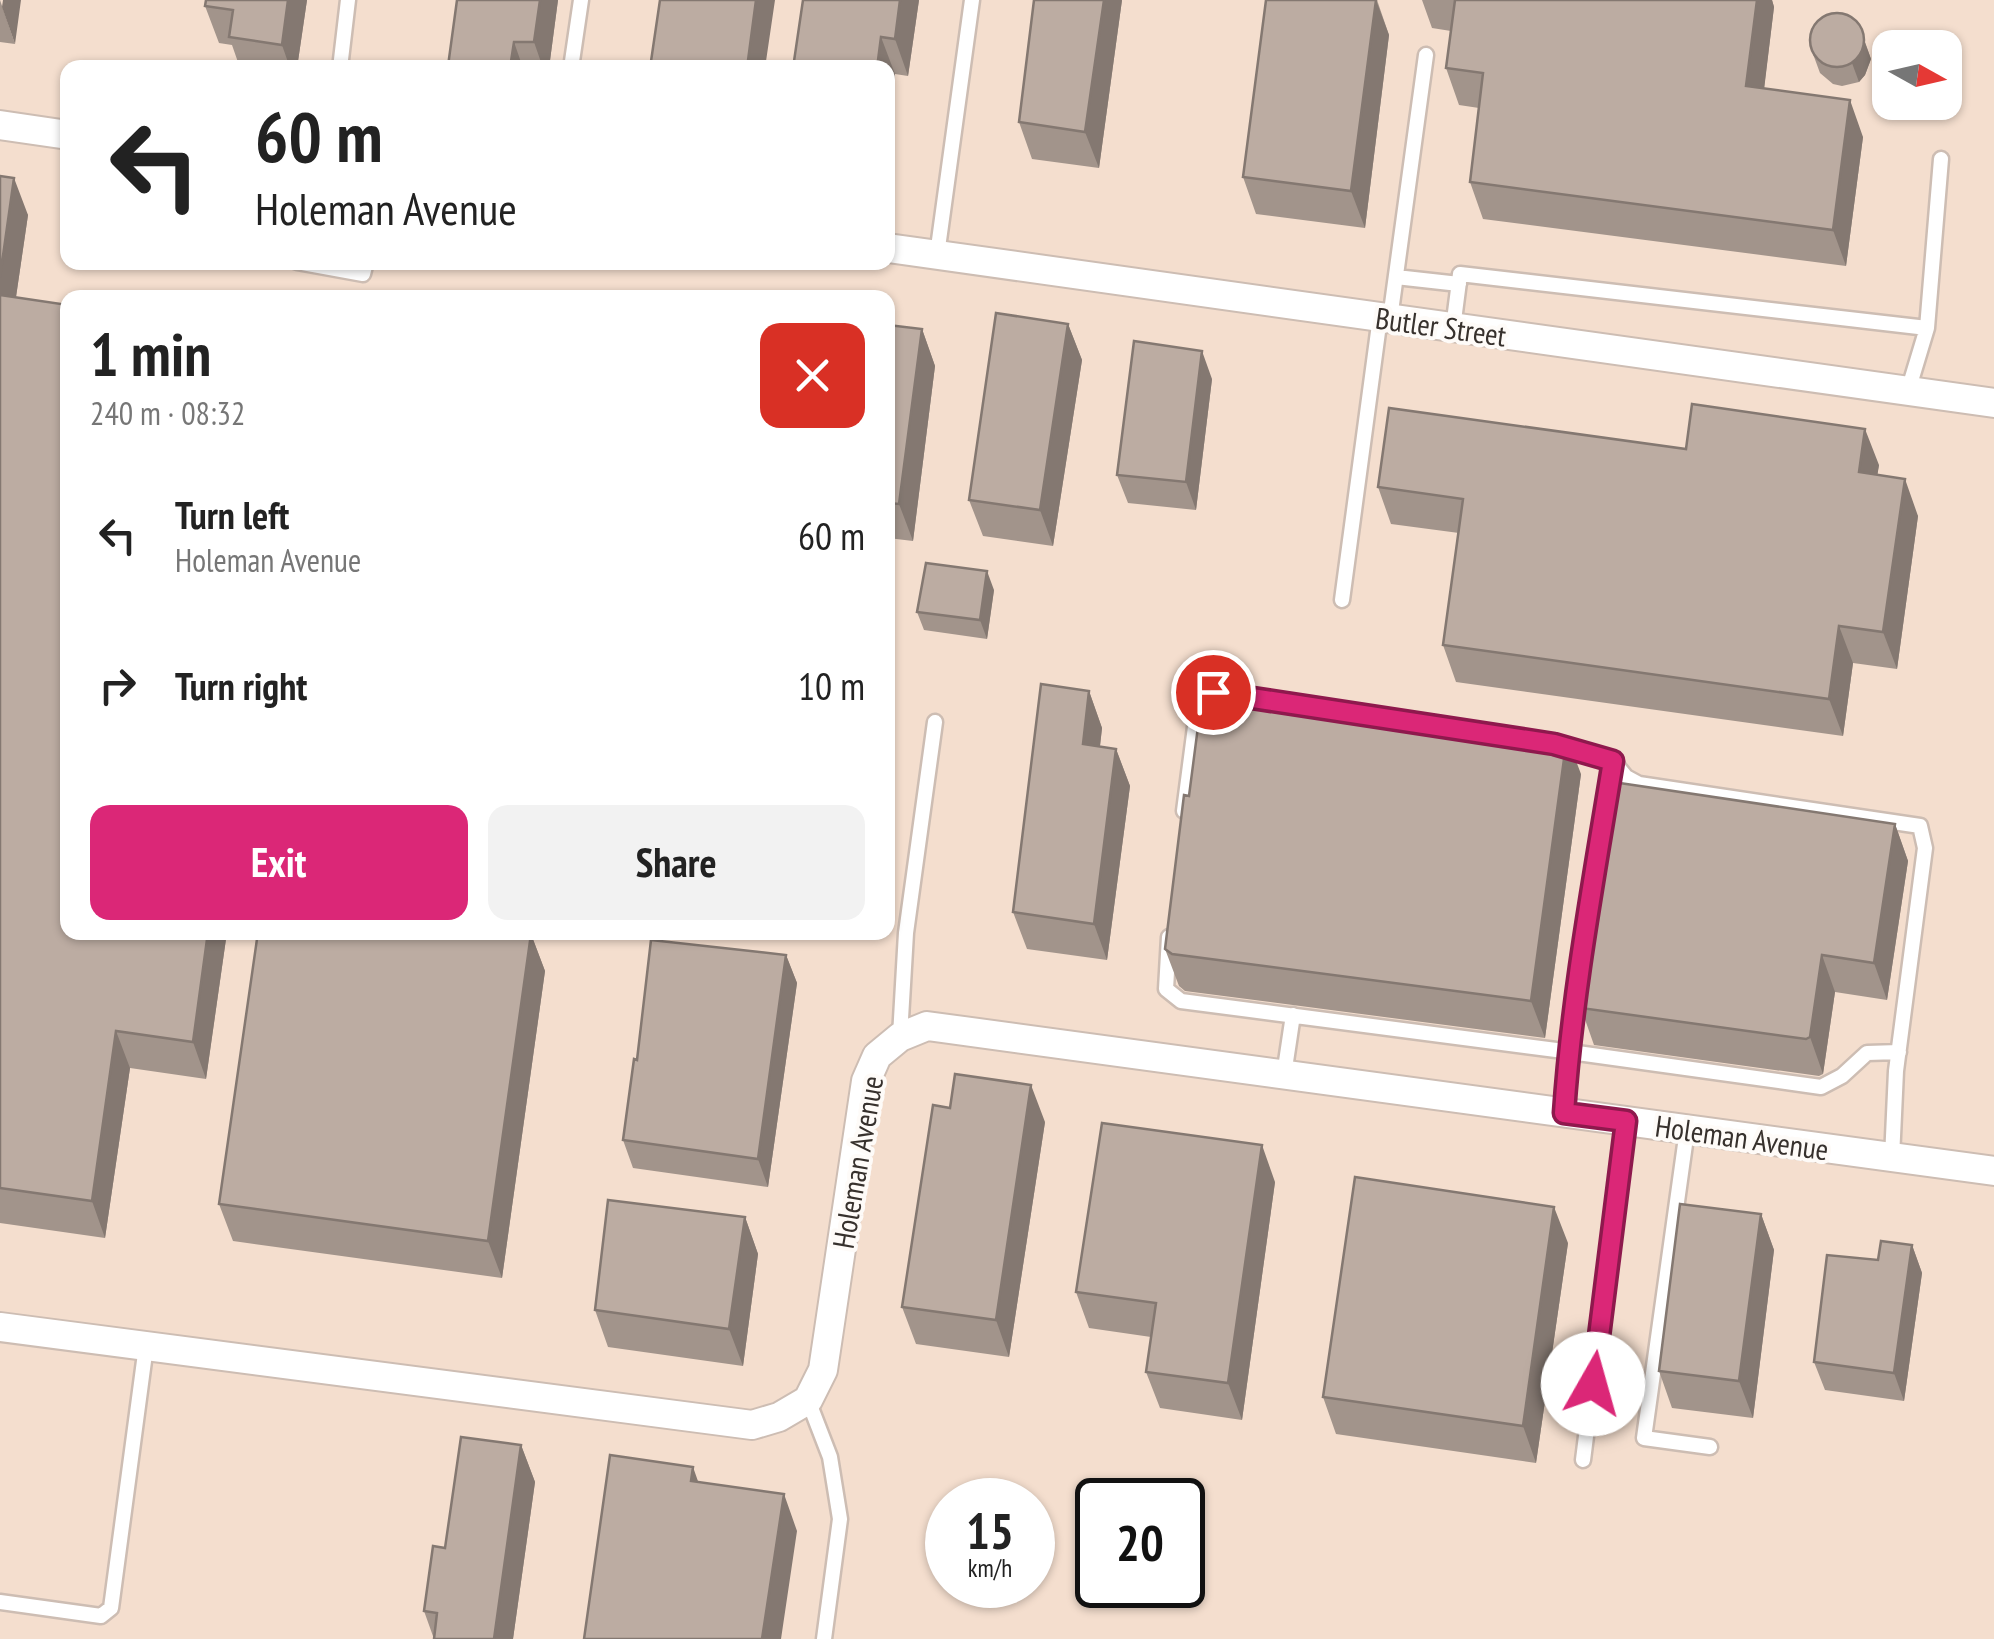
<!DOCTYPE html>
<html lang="en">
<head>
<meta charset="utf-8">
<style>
	body { margin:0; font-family:"PT Sans Narrow",sans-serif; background:#f2f2f2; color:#222; height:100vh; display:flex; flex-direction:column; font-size:38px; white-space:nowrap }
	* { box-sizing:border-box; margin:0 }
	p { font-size:32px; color:#767676 }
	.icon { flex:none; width:55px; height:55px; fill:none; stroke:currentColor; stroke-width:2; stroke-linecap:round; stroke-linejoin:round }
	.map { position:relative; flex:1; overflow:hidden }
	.panel { position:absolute; left:60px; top:290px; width:835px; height:650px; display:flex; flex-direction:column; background:#fff; border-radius:20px; box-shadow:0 2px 8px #0004 }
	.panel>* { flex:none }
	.guide { position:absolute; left:60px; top:60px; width:835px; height:210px; border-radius:20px; box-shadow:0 2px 8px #0004; background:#fff; color:#222; overflow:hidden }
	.needle { width:65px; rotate:98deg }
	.controls { position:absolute; left:1872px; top:30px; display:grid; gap:20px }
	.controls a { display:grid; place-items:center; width:90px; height:90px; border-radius:20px; background:#fff; box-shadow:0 2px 8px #0004; font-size:50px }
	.speed { position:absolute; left:925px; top:1478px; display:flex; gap:20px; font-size:50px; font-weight:700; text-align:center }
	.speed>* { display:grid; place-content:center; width:130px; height:130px; border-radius:50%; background:#fff; box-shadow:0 2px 8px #0004; line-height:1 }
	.speed small { font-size:25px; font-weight:400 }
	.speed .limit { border:5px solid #111; border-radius:15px; background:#fff; color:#111 }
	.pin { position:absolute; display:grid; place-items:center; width:85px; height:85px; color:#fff; margin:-42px; border:5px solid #fff; border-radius:50%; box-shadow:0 2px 10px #0007 }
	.me { position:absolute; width:110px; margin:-55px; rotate:7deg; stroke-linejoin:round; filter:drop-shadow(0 0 8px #0008) }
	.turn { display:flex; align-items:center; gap:35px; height:210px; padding:0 30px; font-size:45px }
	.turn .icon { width:130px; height:130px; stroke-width:2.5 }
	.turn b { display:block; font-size:70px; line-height:85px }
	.round { display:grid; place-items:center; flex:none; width:105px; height:105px; border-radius:20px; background:#f2f2f2 }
	.summary { display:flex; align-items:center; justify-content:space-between; height:170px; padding:0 30px }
	h1 { font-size:60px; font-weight:800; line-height:75px }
	.primary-button { display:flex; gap:20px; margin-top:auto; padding:20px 30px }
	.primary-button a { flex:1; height:115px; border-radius:20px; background:#db2777; color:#fff; font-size:40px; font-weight:800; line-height:115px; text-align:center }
	.primary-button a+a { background:#f2f2f2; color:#222 }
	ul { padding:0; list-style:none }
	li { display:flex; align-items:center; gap:30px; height:150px; padding:0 30px }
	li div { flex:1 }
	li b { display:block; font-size:38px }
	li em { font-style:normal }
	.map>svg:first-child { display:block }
	.built { fill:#f4dece; fill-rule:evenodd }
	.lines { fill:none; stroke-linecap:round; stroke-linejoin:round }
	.service-casing { stroke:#cdbdb3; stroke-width:19 }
	.minor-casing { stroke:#cdbdb3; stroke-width:32 }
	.service { stroke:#fff; stroke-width:14 }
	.minor { stroke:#fff; stroke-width:28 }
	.wall { fill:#a2948b }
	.shaded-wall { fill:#847871 }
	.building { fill:#bcaca2; stroke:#847871; stroke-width:2.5 }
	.route-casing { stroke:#8e194d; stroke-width:25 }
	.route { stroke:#db2777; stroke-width:18 }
	.labels { text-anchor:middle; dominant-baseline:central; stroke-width:8; stroke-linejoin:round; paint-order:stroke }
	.street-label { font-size:30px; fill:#37312d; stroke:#fefbf8 }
</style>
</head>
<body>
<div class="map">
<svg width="1994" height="1639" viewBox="0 0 1994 1639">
	<rect width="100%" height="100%" fill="#fbebdf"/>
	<!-- built -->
	<path class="built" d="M0 0H1994V1639H0ZM1890 48H1945V102H1890ZM68 68H888V262H68ZM68 298H888V932H68ZM948 1500H1032V1585H948ZM1098 1500H1182V1585H1098Z"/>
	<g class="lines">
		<!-- service casing -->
		<g class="service-casing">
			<path id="service" d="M340 68 348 0
				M571 68 581 0
				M937 255 972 0
				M297 262 363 274 366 262
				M1396 277 1459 284
				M1390 319 1426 55
				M1453 328 1460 274 1927 328
				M1908 391 1927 328 1941 159
				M1342 600 1380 317
				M1555 744 1613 761 1626 777 1639 784 1920 826 1925 848 1896 1071 1892 1158
				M1184 811 1198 704 1204 694 1218 693
				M1169 937 1166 989 1181 1001 1556 1050 1821 1087 1842 1076 1867 1053 1899 1052
				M900 1036 906 933 935 722
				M1284 1075 1293 1015
				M1564 1113C1572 995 1594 878 1613 761
				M1687 1130 1644 1438 1710 1447
				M808 1400 830 1457 840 1519 824 1639
				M1583 1460 1626 1121
				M0 1602 101 1616 111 1608 146 1346"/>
		</g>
		<!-- minor casing -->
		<g class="minor-casing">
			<path id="minor" d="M0 125 68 135
				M888 248 1994 403
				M0 1327 752 1425 779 1417 808 1400 823 1370 866 1081 877 1056 900 1037 927 1026 1994 1171"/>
		</g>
		<!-- service -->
		<use href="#service" class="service"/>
		<!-- minor -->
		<use href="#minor" class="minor"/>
	</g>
	<!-- wall -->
	<path class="wall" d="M0 0 15 44 0 42Z
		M206 0H307L297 68H240L232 45 219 43 205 6Z
		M457 0H558L549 68H449Z
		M919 0 908 76 895 74 888 68H793Z
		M1122 0 1099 168 1032 159 1019 122Z
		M1266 0H1377L1389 35 1365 228 1256 214 1243 177Z
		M1422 0H1772L1774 7 1764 88 1863 137 1846 266 1483 219 1470 182 1479 108 1459 105 1446 68 1451 31 1432 28Z
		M1858 22 1871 59 1865 75 1859 82 1842 86 1833 84 1820 73 1813 54Z
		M0 176 28 215 16 297 68 932H227L206 1079 130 1068 105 1238 0 1223Z
		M1068 324 1082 360 1053 546 983 536 969 500Z
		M888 325 922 329 935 366 913 541 888 538Z
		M1212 379 1196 510 1128 503 1117 475Z
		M1686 449 1879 465 1877 475 1918 516 1897 669 1853 663 1843 736 1456 682 1443 645 1459 533 1391 524 1378 487Z
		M994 590 987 639 924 630 917 612Z
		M1089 691 1102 728 1100 746 1116 749 1130 786 1107 960 1027 949 1013 912Z
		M1581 774 1545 1038 1185 991 1179 986 1165 949Z
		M1895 824 1908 861 1887 1000 1835 992 1823 1074 1819 1076 1594 1045 1581 1008Z
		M531 934 545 971 502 1278 233 1241 219 1204Z
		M786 955 797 983 768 1187 633 1168 623 1140 637 1060Z
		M1045 1122 1009 1357 916 1344 902 1307Z
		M1275 1182 1242 1420 1160 1408 1146 1372 1151 1337 1089 1328 1076 1292Z
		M1761 1214 1774 1250 1753 1418 1672 1408 1659 1371Z
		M745 1217 758 1254 743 1366 608 1347 595 1310Z
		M1568 1243 1536 1463 1336 1434 1323 1397Z
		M1912 1245 1922 1273 1904 1401 1825 1390 1814 1362 1878 1260Z
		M521 1445 535 1482 513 1639H434L424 1611 445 1548Z"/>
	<!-- shaded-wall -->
	<path class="shaded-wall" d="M3 0H21L15 44 2 7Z
		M288 0H307L297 68H290L282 45Z
		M540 0H558L549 68H543L534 42Z
		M756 0H775L765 68H747Z
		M900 0H919L908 76 895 39Z
		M1104 0H1122L1099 168 1085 132Z
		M1376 0 1389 35 1365 228 1351 191Z
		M1757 0H1772L1774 7 1760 123 1746 86Z
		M881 37 895 74 888 124V68H877Z
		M1864 40 1871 59 1865 75 1859 82 1852 63Z
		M514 42 523 68H510Z
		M1850 100 1863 137 1846 266 1833 230Z
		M14 178 28 215 11 331 0 302V277Z
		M1068 324 1082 360 1053 546 1040 510Z
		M922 329 935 366 913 541 899 504Z
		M1202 351 1212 379 1196 510 1186 482Z
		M1865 429 1879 465 1872 509 1859 472Z
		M1905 479 1918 516 1897 669 1883 632Z
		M987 571 994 590 987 639 980 620Z
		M1839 626 1853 663 1843 736 1829 699Z
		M1089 691 1102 728 1096 781 1083 744Z
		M1567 737 1581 774 1545 1038 1531 1001Z
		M1116 749 1130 786 1107 960 1094 924Z
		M1895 824 1908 861 1887 1000 1874 963Z
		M208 932H227L206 1079 193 1042Z
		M531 934 545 971 502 1278 488 1241Z
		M786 955 797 983 768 1187 758 1159Z
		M1822 955 1835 992 1823 1074 1810 1037Z
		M116 1031 130 1068 105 1238 92 1201Z
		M1031 1085 1045 1122 1009 1357 996 1320Z
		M1262 1145 1275 1182 1242 1420 1228 1383Z
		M1554 1207 1568 1243 1536 1463 1523 1426Z
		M1761 1214 1774 1250 1753 1418 1739 1381Z
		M745 1217 758 1254 743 1366 729 1329Z
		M1912 1245 1922 1273 1904 1401 1894 1373Z
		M521 1445 535 1482 513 1639H494Z
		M693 1467 706 1504 691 1481Z
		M784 1494 797 1531 781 1639H762Z"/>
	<!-- building -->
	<path class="building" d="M206 0H288L282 45 229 37 233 10 205 6Z
		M457 0H540L534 42H514L510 68 448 66Z
		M660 0H756L747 68H650Z
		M803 0H900L895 39 881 37 877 68H793Z
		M1034 0H1104L1085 132 1019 122Z
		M1266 0H1376L1351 191 1243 177Z
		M1455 0H1757L1746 86 1850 100 1833 230 1470 182 1483 73 1446 68Z
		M1810 40a27 27 0 1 1 54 0a27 27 0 1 1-54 0Z
		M0 176 14 178 0 277Z
		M0 295 68 305V932H208L193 1042 116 1031 92 1201 0 1188Z
		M996 313 1068 324 1040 510 969 500Z
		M888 325 922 329 899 504 888 503Z
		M1134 341 1202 351 1186 482 1117 475Z
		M1692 404 1865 429 1859 472 1905 479 1883 632 1839 626 1829 699 1443 645 1463 499 1378 487 1389 408 1686 449Z
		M926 563 987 571 980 620 917 612Z
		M1041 684 1089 691 1083 744 1116 749 1094 924 1013 912Z
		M1203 688 1567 737 1531 1001 1172 954 1165 949 1184 795 1189 796Z
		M1613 782 1895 824 1874 963 1822 955 1810 1037 1806 1039 1581 1008Z
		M258 932H517L531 934 488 1241 219 1204Z
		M651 940 786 955 758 1159 623 1140 634 1059 637 1060Z
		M955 1074 1031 1085 996 1320 902 1307 933 1105 950 1108Z
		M1102 1123 1262 1145 1228 1383 1146 1372 1156 1303 1076 1292Z
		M1355 1177 1554 1207 1523 1426 1323 1397Z
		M608 1200 745 1217 729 1329 595 1310Z
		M1680 1204 1761 1214 1739 1381 1659 1371Z
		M1881 1241 1912 1245 1894 1373 1814 1362 1827 1255 1878 1260Z
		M461 1437 521 1445 494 1639H434L437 1613 424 1611 433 1546 445 1548Z
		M610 1455 693 1467 691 1481 784 1494 762 1639H584Z"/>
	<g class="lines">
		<!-- route casing -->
		<g class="route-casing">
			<path id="route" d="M1213 692 1554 744 1613 761C1594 878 1572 995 1564 1113L1626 1121 1593 1384"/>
		</g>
		<!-- route -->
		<use href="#route" class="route"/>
	</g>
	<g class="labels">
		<!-- street labels -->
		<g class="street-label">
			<text transform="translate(1441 326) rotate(8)">Butler Street</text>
			<text transform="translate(1742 1137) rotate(8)">Holeman Avenue</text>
			<text transform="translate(857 1162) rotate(-80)">Holeman Avenue</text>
		</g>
	</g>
</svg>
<div class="controls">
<a><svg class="needle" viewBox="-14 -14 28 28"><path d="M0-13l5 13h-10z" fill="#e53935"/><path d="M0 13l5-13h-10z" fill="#767676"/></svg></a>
</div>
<div class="speed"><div>15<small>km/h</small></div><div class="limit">20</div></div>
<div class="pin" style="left:1213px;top:692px;background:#d93025"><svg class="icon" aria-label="arrive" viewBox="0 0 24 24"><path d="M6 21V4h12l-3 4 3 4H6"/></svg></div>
<svg class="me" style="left:1593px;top:1384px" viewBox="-20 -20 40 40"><circle r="19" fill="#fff"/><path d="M0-13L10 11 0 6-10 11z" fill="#db2777"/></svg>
<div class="guide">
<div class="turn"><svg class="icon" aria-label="left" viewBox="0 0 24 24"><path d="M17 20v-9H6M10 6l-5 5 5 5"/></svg><div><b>60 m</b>Holeman Avenue</div></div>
</div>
<section class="panel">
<div class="summary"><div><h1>1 min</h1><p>240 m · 08:32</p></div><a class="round" style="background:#d93025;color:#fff"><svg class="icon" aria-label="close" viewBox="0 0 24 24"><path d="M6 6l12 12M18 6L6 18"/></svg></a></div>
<ul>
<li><svg class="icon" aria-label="left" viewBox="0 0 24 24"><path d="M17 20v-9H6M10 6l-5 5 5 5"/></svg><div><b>Turn left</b><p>Holeman Avenue</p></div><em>60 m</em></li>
<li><svg class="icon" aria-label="right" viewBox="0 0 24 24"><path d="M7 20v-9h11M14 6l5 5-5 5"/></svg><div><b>Turn right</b></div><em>10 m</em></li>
</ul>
<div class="primary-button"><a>Exit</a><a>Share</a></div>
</section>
</div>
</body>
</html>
